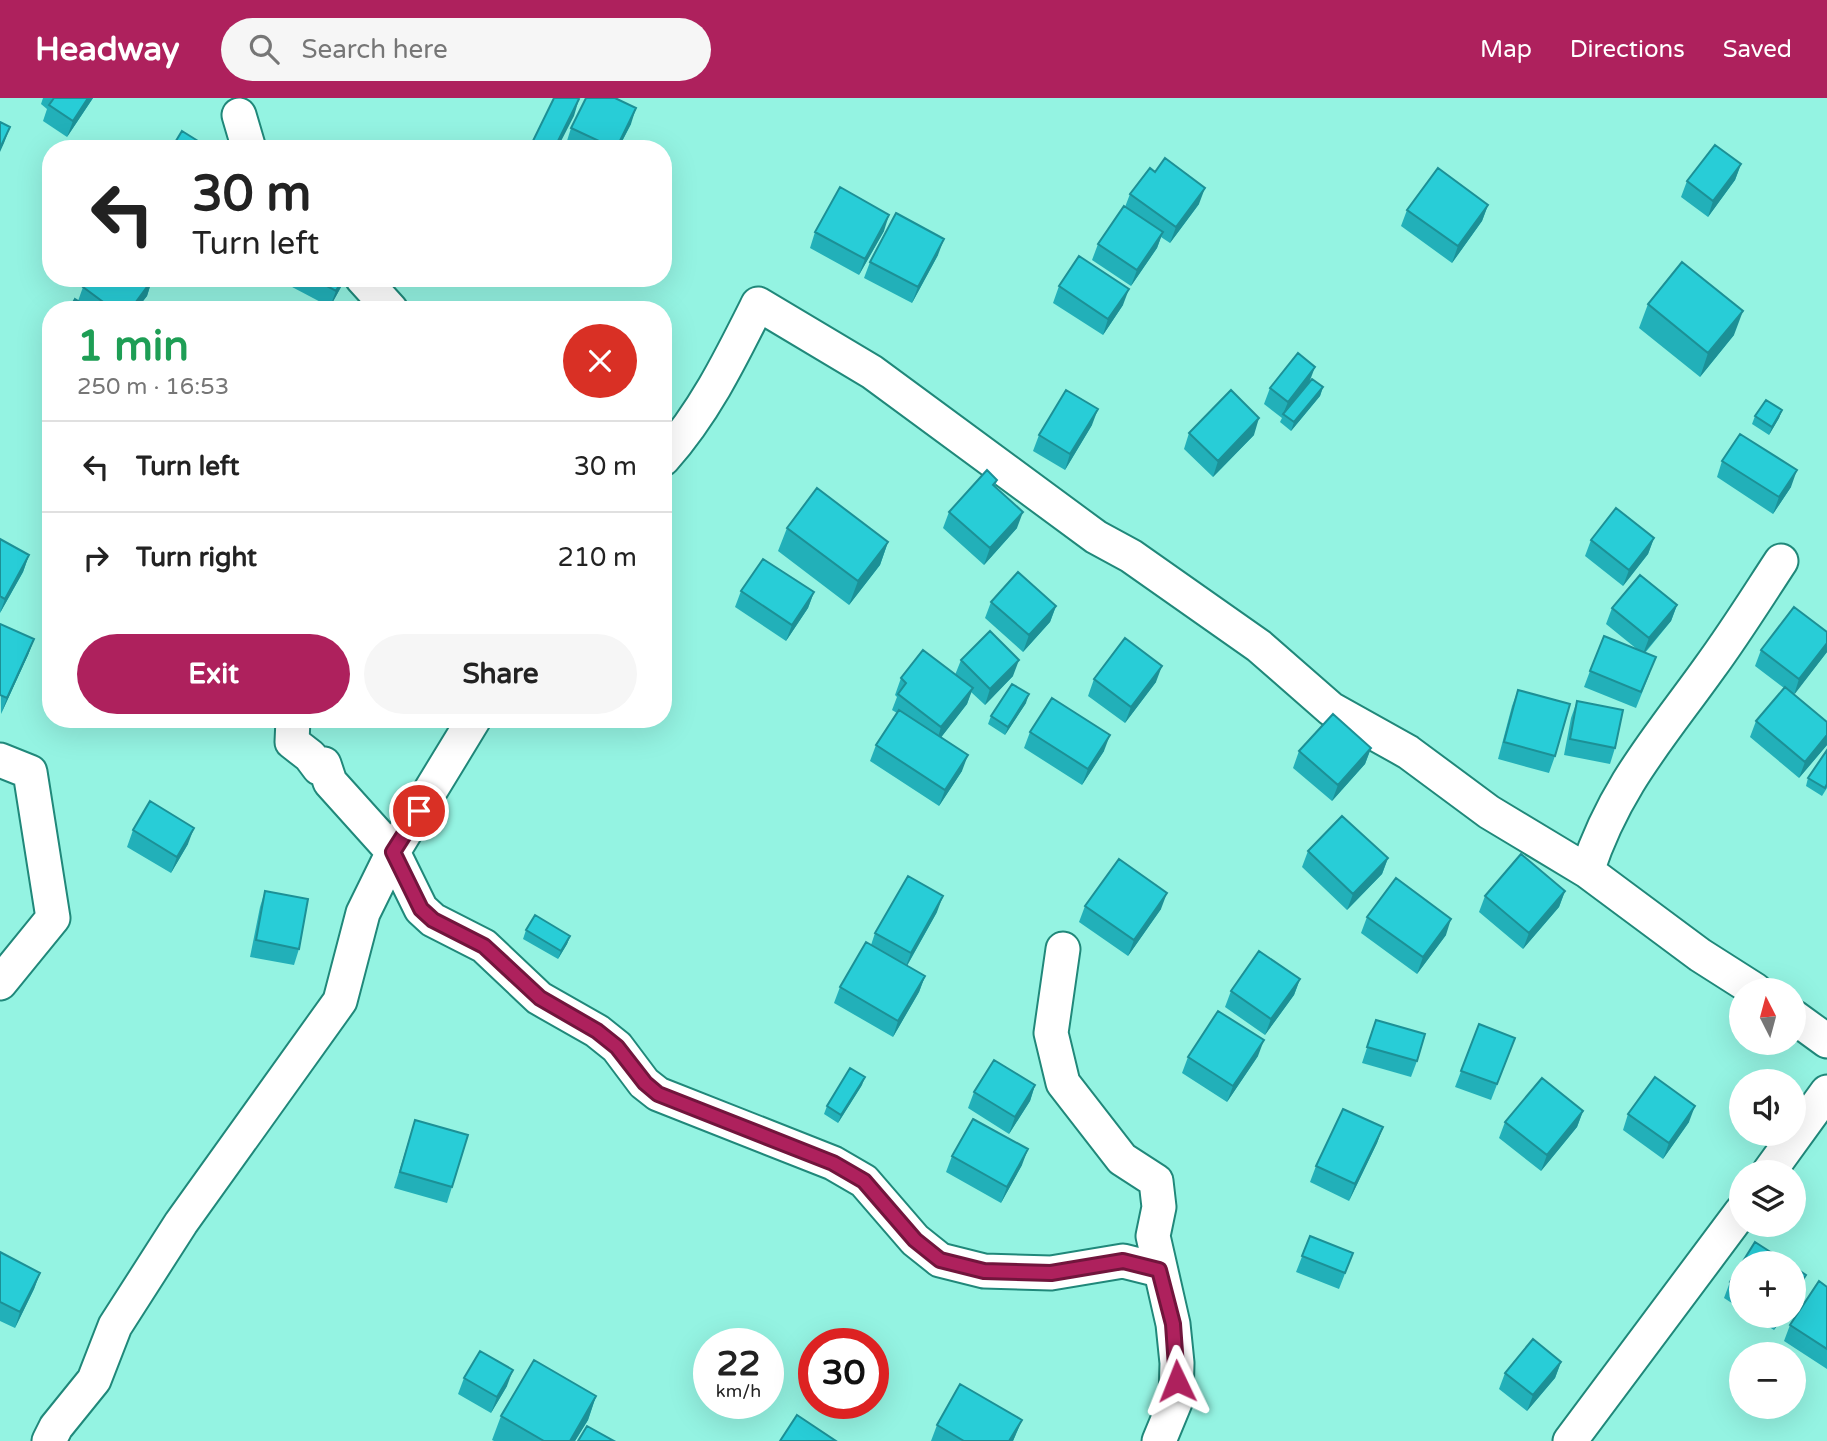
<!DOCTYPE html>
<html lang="en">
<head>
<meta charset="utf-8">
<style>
	body { margin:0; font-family:"Varela Round",sans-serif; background:#f6f6f6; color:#222; height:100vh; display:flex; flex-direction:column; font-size:26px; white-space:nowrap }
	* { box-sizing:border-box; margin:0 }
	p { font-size:23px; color:#767676 }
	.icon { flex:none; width:38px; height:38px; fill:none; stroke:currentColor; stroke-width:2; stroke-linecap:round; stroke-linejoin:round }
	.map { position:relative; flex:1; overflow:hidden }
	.drawer { position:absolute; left:42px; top:203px; width:630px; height:427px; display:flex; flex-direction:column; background:#fff; border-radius:28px; box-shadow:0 7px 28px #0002 }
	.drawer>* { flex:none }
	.guide { position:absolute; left:42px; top:42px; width:630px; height:147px; border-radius:28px; box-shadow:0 7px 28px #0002; background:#fff; color:#222; overflow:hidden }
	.needle { width:46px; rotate:354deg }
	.controls { position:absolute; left:1729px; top:880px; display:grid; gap:14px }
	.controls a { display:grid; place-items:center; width:77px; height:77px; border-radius:50%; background:#fff; box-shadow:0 7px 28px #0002; font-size:35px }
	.speed { position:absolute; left:693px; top:1230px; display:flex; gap:14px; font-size:35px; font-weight:700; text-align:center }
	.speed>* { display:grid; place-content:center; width:91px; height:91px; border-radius:50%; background:#fff; box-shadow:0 7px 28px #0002; line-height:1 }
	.speed small { font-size:18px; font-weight:400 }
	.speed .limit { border:10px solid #d22; background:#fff; color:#111 }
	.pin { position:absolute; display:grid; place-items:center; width:60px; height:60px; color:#fff; margin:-30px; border:4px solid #fff; border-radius:50%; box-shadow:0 2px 7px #0007 }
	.me { position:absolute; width:77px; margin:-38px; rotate:358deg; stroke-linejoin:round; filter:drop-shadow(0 0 5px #0008) }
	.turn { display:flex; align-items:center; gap:24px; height:147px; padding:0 35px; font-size:32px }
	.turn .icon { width:91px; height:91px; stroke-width:2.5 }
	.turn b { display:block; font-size:49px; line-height:60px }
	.round { display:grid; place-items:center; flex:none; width:74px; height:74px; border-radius:37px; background:#f6f6f6 }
	.head { display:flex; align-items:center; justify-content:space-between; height:119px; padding:0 35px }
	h1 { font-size:42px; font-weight:700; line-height:52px; color:#1e9e55 }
	.action { display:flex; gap:14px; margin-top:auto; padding:14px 35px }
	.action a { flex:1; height:80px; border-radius:42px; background:#ae215d; color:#fff; font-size:28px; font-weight:700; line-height:80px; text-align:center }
	.action a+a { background:#f6f6f6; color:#222 }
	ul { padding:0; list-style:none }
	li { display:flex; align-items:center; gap:21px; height:91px; padding:0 35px; border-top:2px solid #e0e0e0 }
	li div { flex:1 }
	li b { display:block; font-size:26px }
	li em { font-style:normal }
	header { display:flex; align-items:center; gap:42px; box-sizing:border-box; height:98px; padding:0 35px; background:#ae215d; color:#fff }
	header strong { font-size:33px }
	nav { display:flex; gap:38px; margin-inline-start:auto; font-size:24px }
	.search { width:490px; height:63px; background:#f6f6f6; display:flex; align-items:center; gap:18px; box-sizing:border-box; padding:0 24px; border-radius:38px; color:#767676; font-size:26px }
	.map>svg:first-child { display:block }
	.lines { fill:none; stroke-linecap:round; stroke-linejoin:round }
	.minor-casing { stroke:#20887a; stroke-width:37 }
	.minor { stroke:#fff; stroke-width:33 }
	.wall { fill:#22b0b9 }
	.shaded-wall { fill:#1c9096 }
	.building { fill:#28cdd7; stroke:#1c9096; stroke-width:2 }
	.route-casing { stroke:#71153c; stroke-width:18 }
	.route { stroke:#ae215d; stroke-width:12 }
</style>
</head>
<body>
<header>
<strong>Headway</strong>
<div class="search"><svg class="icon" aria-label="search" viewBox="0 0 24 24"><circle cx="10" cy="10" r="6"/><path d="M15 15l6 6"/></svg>Search here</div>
<nav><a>Map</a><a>Directions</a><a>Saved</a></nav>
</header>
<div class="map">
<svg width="1827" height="1343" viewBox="0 0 1827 1343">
	<rect width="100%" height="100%" fill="#94f3e2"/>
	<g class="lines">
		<!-- minor casing -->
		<g class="minor-casing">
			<path id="minor" d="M239 17 249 51
				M362 180 391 212
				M663 361C704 315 730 262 758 206L872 274 1096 439 1131 458 1259 548 1331 611 1408 654 1489 714 1587 773
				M293 621 292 644 310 658 319 670 324 666 330 684 393 754 421 811 433 822 484 848 539 900 597 933 617 949 644 985 658 996 833 1065 864 1083 915 1142 940 1162 984 1173 1051 1175 1123 1163 1159 1172
				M0 662 30 674 53 820 0 885
				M1063 851 1051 935 1063 985 1122 1061 1156 1083 1159 1109 1153 1138 1173 1226 1177 1265 1176 1302 1159 1343
				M1755 892 1700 857 1587 773C1615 688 1660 639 1710 569 1735 535 1758 498 1781 463
				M1794 919 1827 943
				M1769 1074 1827 994
				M49 1343 56 1329 94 1282 115 1228 181 1125 340 903 363 815 393 754 474 621
				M1570 1343 1741 1114"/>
		</g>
		<!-- minor -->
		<use href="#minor" class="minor"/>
	</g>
	<!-- wall -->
	<path class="wall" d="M43 0H93L67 39 43 23 47 11 41 6Z
		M631 26 618 51H575L566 46 571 30Z
		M1741 66 1735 82 1708 119 1681 99 1687 83Z
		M1130 96 1199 106 1170 145 1161 139 1157 150 1131 188 1092 162 1098 146 1125 109Z
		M1488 107 1482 123 1452 165 1401 128 1407 112Z
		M884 133 859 177 810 150 815 134Z
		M938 157 912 205 864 180 870 164Z
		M275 180H346L330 209Z
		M152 182 147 198 136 212H69L78 203 83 189Z
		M1059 188 1123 207 1103 237 1053 205Z
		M1648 206 1734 237 1700 279 1639 230Z
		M1310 284 1323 289 1320 298 1291 333 1280 324 1282 320 1264 306 1270 290Z
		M1782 312 1779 320 1769 337 1752 326 1755 318Z
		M1092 327 1065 372 1033 353 1039 337Z
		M1189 335 1254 337 1213 379 1184 351Z
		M1722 363 1791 389 1773 416 1717 379Z
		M997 382 995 389 1017 430 984 467 943 430 949 414Z
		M787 430 888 444 880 467 849 507 778 453Z
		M1654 440 1648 456 1623 488 1585 458 1591 442Z
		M0 441 29 457 23 474 0 515Z
		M741 493 814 494 808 510 786 543 735 509Z
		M991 504 1056 508 1050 524 1023 554 985 520Z
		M1677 507 1671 523 1645 555 1650 575 1636 610 1584 589 1590 573 1638 552 1606 526 1612 510Z
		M0 526 34 541 28 557 1 616Z
		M1761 552 1827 554 1794 596 1827 624V647L1799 680 1750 639 1756 623 1784 590 1755 568Z
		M961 562 1013 578 985 607 971 594 967 606 941 639 962 673 939 708 870 663 876 647 897 615 892 612 897 599 895 597 901 580 955 577Z
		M1094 581 1156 584 1125 625 1088 598Z
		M1518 592 1555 658 1549 675 1498 661 1512 608Z
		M1577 603 1615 650 1610 666 1564 657 1571 620Z
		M1026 605 1005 637 988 626 991 618Z
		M1030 634 1104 653 1082 687 1024 650Z
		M1371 650 1365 666 1332 703 1293 670 1299 653Z
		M1827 652V690L1822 698 1806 688 1808 680Z
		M133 732 188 746 171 775 127 749Z
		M1308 753 1388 760 1382 776 1347 812 1302 769Z
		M265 793 299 851 294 867 250 859 260 809Z
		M1565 793 1559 809 1523 851 1479 814 1485 798Z
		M1085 808 1161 811 1128 858 1079 824Z
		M937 814 907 868 925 878 919 894 893 939 834 905 840 889 871 847 875 835Z
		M1367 819 1446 837 1417 876 1361 835Z
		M526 832 570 838 567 846 558 861 523 841Z
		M1300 881 1294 897 1265 937 1225 909 1231 893Z
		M1376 922 1417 963 1411 979 1362 965Z
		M1479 926 1515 940 1491 1002 1455 989Z
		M1258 958 1227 1004 1182 975 1188 959Z
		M862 987 838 1025 824 1016 827 1008Z
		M1035 987 1030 1003 1009 1036 968 1010 974 994Z
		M1583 1013 1577 1029 1541 1073 1499 1040 1505 1024Z
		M1628 1016 1689 1024 1663 1061 1623 1032Z
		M415 1022 452 1089 447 1105 394 1090Z
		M1383 1029 1377 1045 1349 1103 1310 1084 1316 1068Z
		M952 1058 1022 1067 1001 1105 946 1074Z
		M1310 1138 1353 1155 1339 1191 1296 1174Z
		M0 1154 40 1175 34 1191 15 1230 0 1223Z
		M1741 1166V1211L1724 1200 1730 1184Z
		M1827 1189V1271L1784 1243 1790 1227Z
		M1752 1218H1784L1774 1232Z
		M1561 1264 1555 1280 1527 1313 1499 1291 1505 1275Z
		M464 1280 507 1288 491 1315 458 1296Z
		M596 1298 588 1322 575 1343H494L492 1342 501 1318Z
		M1022 1322 1013 1343H931L937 1327Z"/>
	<!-- shaded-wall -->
	<path class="shaded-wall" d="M88 0H93L67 39 73 23Z
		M579 1 574 18 557 51H554Z
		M636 10 631 26 618 51H616Z
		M10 29 4 45 0 54V50Z
		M1741 66 1735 82 1708 119 1713 103Z
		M1205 90 1199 106 1170 145 1176 129Z
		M1488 107 1482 123 1452 165 1458 148Z
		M889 117 884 133 859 177 865 161Z
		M1163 134 1157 150 1131 188 1137 172Z
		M944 141 938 157 912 205 918 189Z
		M343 180H346L330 209 336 193Z
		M152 182 147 198 136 212H130Z
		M1129 191 1123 207 1103 237 1108 221Z
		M1743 213 1734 237 1700 279 1708 255Z
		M1315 269 1309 285 1283 316 1288 304Z
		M1323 289 1320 298 1291 333 1294 324Z
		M1098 311 1092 327 1065 372 1070 356Z
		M1782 312 1779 320 1769 337 1772 329Z
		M1259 320 1254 337 1213 379 1218 363Z
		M1797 372 1791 389 1773 416 1779 399Z
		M1023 414 1017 430 984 467 990 450Z
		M1654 440 1648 456 1623 488 1629 472Z
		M888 444 880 467 849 507 858 483Z
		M29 457 23 474 0 515 5 501Z
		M814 494 808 510 786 543 792 527Z
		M1677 507 1671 523 1643 556 1649 540Z
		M1056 508 1050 524 1023 554 1029 537Z
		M34 541 28 557 1 616 7 600Z
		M1827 545V554L1794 597 1799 581Z
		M1019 562 1013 578 985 607 990 591Z
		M1162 568 1156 584 1125 625 1131 609Z
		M973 590 967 606 936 646 941 629Z
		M1029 596 1026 605 1005 637 1008 629Z
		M1110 637 1104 653 1082 687 1088 671Z
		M1827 637V647L1799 680 1805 664Z
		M1371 650 1365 666 1332 703 1338 687Z
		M968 657 962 673 939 708 945 692Z
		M194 730 188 746 171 775 177 759Z
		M1388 760 1382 776 1347 812 1353 796Z
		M1565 793 1559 809 1523 851 1529 835Z
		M1167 795 1161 811 1128 858 1134 842Z
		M943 798 937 814 905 871 911 855Z
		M1451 821 1446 837 1417 876 1423 859Z
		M570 838 567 846 558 861 561 853Z
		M925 878 919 894 893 939 898 923Z
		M1300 881 1294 897 1265 937 1271 921Z
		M1264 942 1258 958 1227 1004 1233 988Z
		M865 979 862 987 838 1025 841 1017Z
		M1035 987 1030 1003 1009 1036 1015 1019Z
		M1695 1008 1689 1024 1663 1061 1669 1045Z
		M1583 1013 1577 1029 1541 1073 1547 1057Z
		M1383 1029 1377 1045 1349 1103 1355 1086Z
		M1028 1051 1022 1067 1001 1105 1007 1089Z
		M40 1175 34 1191 15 1230 20 1214Z
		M1806 1177 1800 1193 1794 1203V1195Z
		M1780 1218H1784L1774 1232Z
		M1561 1264 1555 1280 1527 1313 1533 1297Z
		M513 1272 507 1288 491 1315 497 1299Z
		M596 1298 588 1322 575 1343H570Z
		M1022 1322 1013 1343H1009Z"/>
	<!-- building -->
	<path class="building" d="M54 0H88L73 23 49 7Z
		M554 0H577L579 1 554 51H529Z
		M586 0H615L636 10 616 51 571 30Z
		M0 24 10 29 0 50Z
		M182 33 206 48 204 51H171Z
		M1715 47 1741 66 1713 103 1687 83Z
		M1165 60 1205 90 1176 129 1130 96 1150 70 1155 74Z
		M1438 70 1488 107 1458 148 1407 112Z
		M840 89 889 117 865 161 815 134Z
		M1124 108 1163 134 1137 172 1098 146Z
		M896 115 944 141 918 189 870 164Z
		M1079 158 1129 191 1108 221 1059 188Z
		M1682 164 1743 213 1708 255 1648 206Z
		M89 180H150L152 182 130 212H114L83 189Z
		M312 180H343L336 193Z
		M75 201 93 212H69Z
		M1298 255 1315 269 1288 304 1270 290Z
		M1312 281 1323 289 1294 324 1283 316Z
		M1066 292 1098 311 1070 356 1039 337Z
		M1231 292 1259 320 1218 363 1189 335Z
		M1766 302 1782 312 1772 329 1755 318Z
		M1740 336 1797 372 1779 399 1722 363Z
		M987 372 997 382 993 387 1023 414 990 450 949 414Z
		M817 390 888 444 858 483 787 430Z
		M1616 410 1654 440 1629 472 1591 442Z
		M0 441 29 457 5 501 0 498Z
		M763 461 814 494 792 527 741 493Z
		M1018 474 1056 508 1029 537 991 504Z
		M1640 477 1677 507 1649 540 1612 510Z
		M1794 509 1827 534V545L1799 581 1761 552Z
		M0 526 34 541 7 600 0 597Z
		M990 533 1019 562 990 591 961 562Z
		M1604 538 1656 559 1641 594 1590 573Z
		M1125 540 1162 568 1131 609 1094 581Z
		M923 552 973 590 941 629 898 596 906 585 901 580Z
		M1012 586 1029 596 1008 629 991 618Z
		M1785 589 1827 624V637L1805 664 1756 623Z
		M1518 592 1570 606 1555 658 1504 644Z
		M1052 600 1110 637 1088 671 1030 634Z
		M1577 603 1623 612 1615 650 1570 641Z
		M899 612 968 657 945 692 876 647Z
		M1333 616 1371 650 1338 687 1299 653Z
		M1827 652V686L1825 690 1808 680Z
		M150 703 194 730 177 759 133 732Z
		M1342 718 1388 760 1353 796 1308 753Z
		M1521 756 1565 793 1529 835 1485 798Z
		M1119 761 1167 795 1134 842 1085 808Z
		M908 778 943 798 911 855 875 835Z
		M1396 780 1451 821 1423 859 1367 819Z
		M265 793 308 801 299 851 256 842Z
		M535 817 570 838 561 853 526 832Z
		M866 844 925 878 898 923 840 889Z
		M1259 853 1300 881 1271 921 1231 893Z
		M1218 913 1264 942 1233 988 1188 959Z
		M1376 922 1425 936 1417 963 1367 949Z
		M1479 926 1515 940 1497 986 1461 973Z
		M994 962 1035 987 1015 1019 974 994Z
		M850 970 865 979 841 1017 827 1008Z
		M1655 979 1695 1008 1669 1045 1628 1016Z
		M1542 980 1583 1013 1547 1057 1505 1024Z
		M1343 1011 1383 1029 1355 1086 1316 1068Z
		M973 1021 1028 1051 1007 1089 952 1058Z
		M415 1022 468 1037 452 1089 400 1074Z
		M1310 1138 1353 1155 1345 1175 1302 1158Z
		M1755 1144 1789 1166H1741V1191L1730 1184Z
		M0 1154 40 1175 20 1214 0 1204Z
		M1794 1169 1806 1177 1794 1195Z
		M1819 1183 1827 1189V1251L1790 1227Z
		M1533 1241 1561 1264 1533 1297 1505 1275Z
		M480 1253 513 1272 497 1299 464 1280Z
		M534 1262 596 1298 570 1343H544L501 1318Z
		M960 1286 1022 1322 1009 1343H964L937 1327Z
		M797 1317 836 1343H780Z
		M587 1328 614 1343H578Z"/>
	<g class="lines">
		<!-- route casing -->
		<g class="route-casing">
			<path id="route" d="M419 713 393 754 421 811 433 822 484 848 540 900 597 933 617 949 645 985 658 996 833 1065 864 1083 915 1142 940 1162 984 1173 1051 1175 1123 1163 1159 1172 1173 1226 1177 1283"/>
		</g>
		<!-- route -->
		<use href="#route" class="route"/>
	</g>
</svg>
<div class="controls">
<a><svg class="needle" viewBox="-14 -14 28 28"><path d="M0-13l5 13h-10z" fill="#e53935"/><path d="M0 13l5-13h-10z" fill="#767676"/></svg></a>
<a><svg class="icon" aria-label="sound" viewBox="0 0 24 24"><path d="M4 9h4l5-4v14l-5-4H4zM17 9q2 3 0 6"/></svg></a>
<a><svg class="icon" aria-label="layers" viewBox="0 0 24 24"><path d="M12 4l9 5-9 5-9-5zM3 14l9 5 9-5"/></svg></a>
<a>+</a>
<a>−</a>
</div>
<div class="speed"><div>22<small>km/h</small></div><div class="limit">30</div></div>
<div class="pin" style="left:419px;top:713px;background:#d93025"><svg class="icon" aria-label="arrive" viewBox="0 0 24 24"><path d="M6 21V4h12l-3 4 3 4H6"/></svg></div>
<svg class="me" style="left:1177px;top:1283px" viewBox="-20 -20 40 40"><path d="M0-17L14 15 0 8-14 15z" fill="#ae215d" stroke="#fff" stroke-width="4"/></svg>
<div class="guide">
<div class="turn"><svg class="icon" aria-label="left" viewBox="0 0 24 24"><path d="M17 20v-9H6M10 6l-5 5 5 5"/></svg><div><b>30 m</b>Turn left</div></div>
</div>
<section class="drawer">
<div class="head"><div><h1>1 min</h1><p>250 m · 16:53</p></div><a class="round" style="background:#d93025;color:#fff"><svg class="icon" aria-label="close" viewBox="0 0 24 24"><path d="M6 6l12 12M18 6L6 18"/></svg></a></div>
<ul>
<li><svg class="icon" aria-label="left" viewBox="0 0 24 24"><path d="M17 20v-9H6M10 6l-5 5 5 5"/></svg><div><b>Turn left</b></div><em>30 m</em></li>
<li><svg class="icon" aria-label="right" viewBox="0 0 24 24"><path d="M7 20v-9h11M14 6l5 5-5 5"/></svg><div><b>Turn right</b></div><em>210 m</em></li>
</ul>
<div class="action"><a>Exit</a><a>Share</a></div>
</section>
</div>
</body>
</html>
